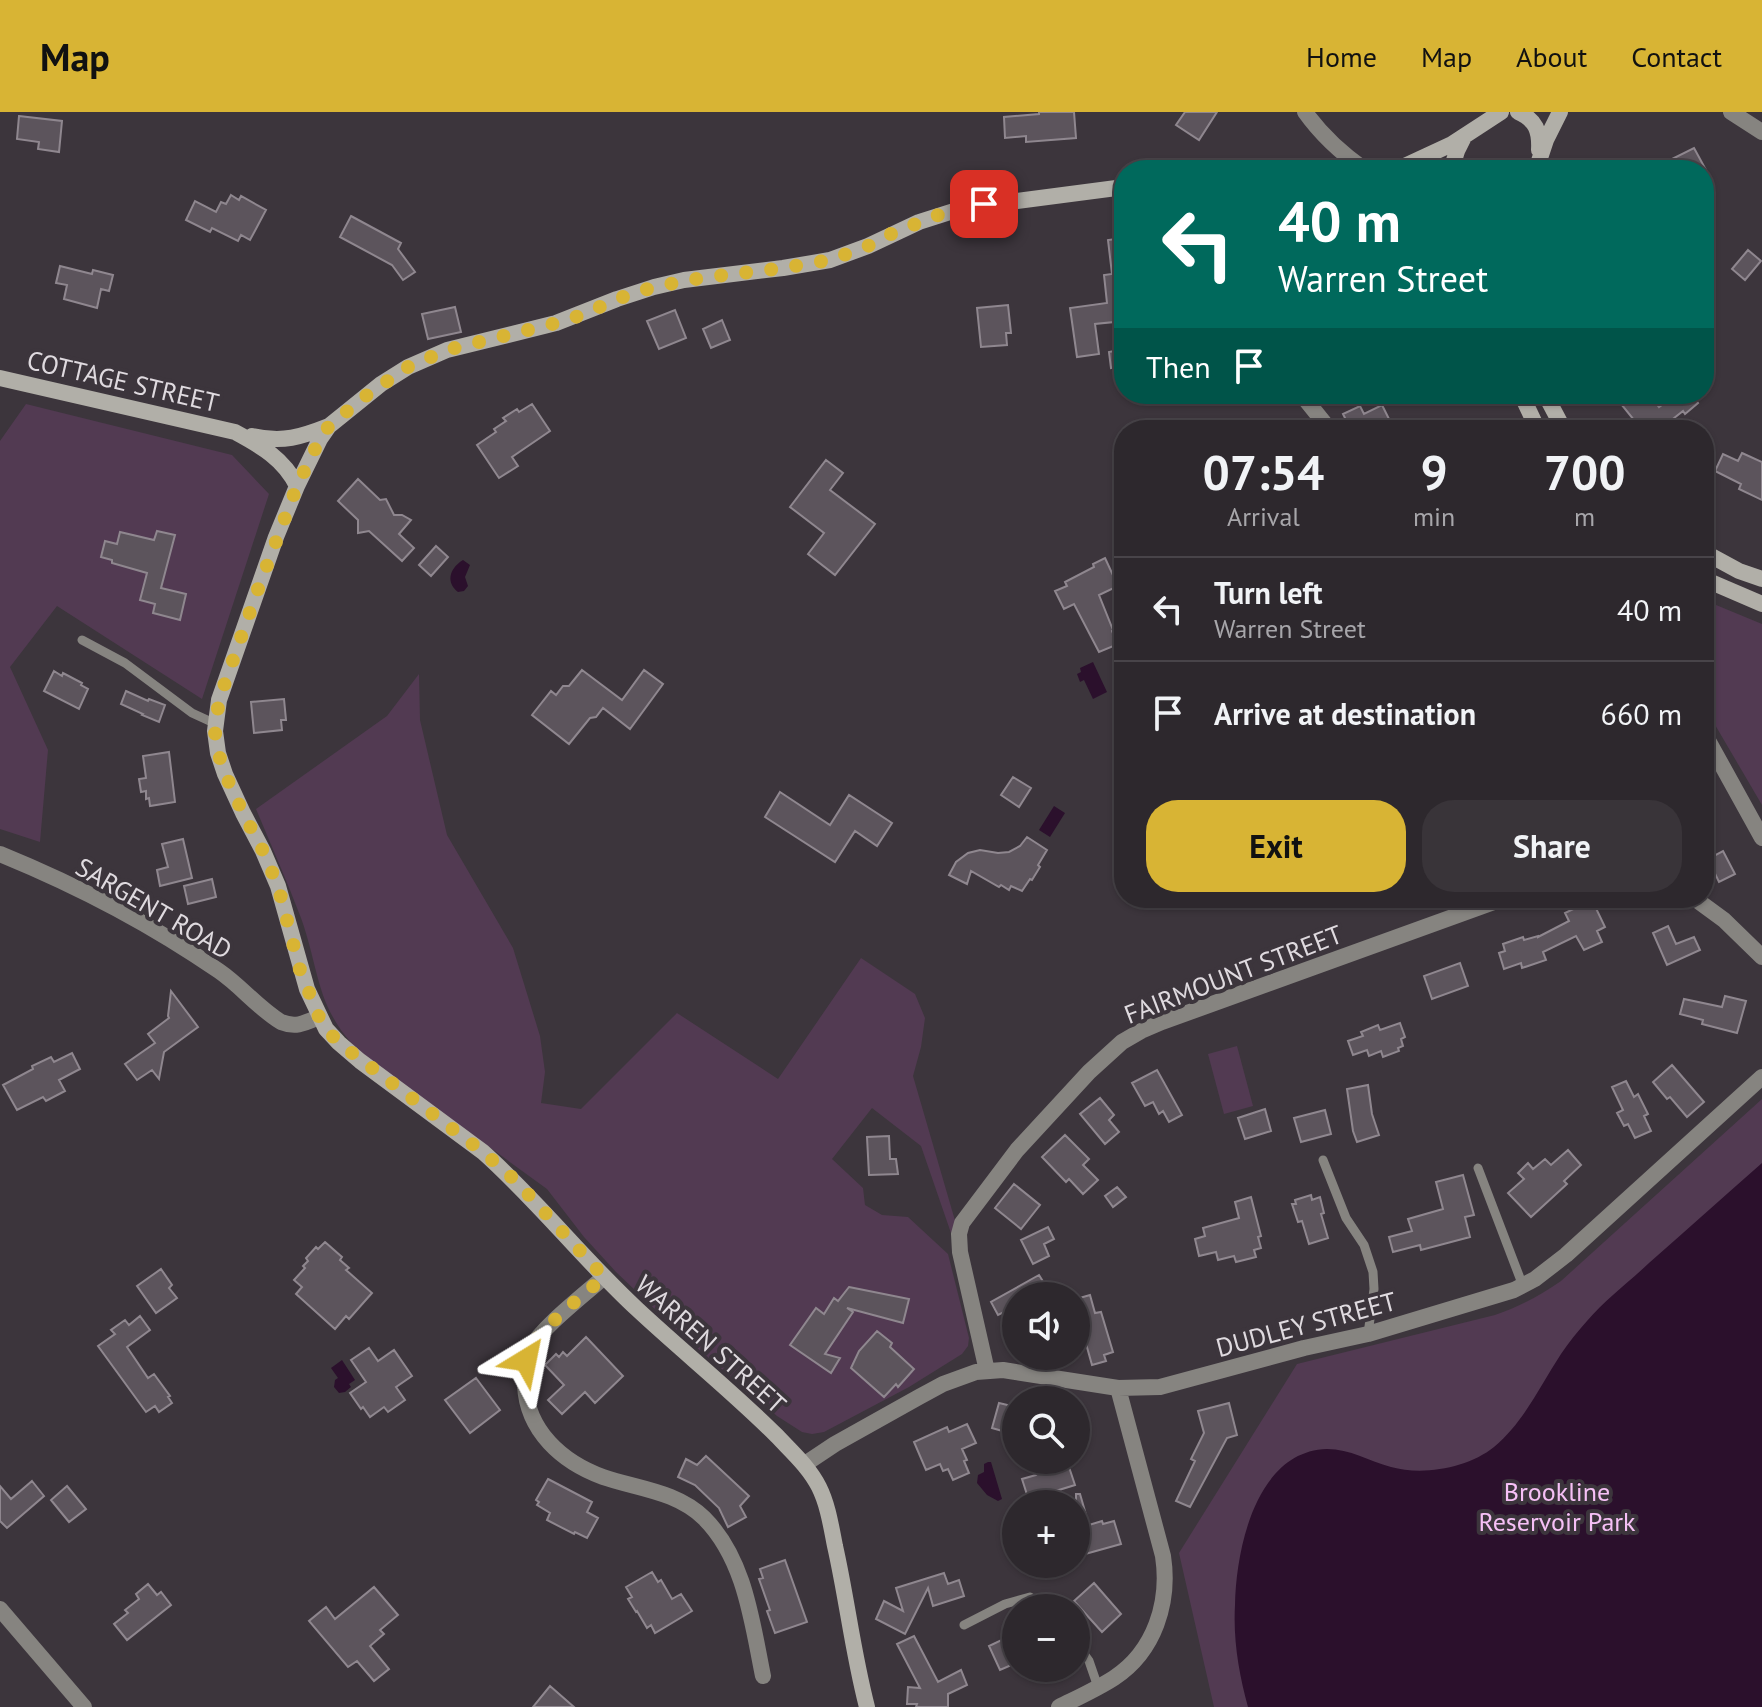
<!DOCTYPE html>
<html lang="en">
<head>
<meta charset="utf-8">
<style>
	body { margin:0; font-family:"PT Sans",sans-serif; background:#393439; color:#f1f3f6; height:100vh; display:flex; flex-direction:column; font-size:30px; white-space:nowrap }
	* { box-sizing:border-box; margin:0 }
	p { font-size:26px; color:#a7a6aa }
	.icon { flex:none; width:44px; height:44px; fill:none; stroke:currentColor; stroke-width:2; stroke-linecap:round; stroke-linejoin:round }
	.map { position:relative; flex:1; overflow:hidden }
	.sheet { position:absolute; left:1114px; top:308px; width:600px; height:488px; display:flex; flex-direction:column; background:#2d282d; border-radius:32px; box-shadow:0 2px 6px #0004,0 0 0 2px #484449 }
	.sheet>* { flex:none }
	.guide { position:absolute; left:1114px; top:48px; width:600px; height:244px; border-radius:32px; box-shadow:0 2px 6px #0004,0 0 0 2px #484449; background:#00695c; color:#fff; overflow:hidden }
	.controls { position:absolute; left:1002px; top:1170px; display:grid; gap:16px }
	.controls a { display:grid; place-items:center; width:88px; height:88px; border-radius:50%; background:#2d282d; box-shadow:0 2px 6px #0004,0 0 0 2px #484449; font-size:40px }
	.pin { position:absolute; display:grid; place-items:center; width:68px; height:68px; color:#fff; margin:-34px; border-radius:16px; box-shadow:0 4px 12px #0006 }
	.me { position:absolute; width:88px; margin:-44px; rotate:35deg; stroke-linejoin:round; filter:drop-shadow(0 0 6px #0008) }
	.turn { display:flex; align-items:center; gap:28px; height:168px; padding:0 32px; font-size:36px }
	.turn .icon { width:104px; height:104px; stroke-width:2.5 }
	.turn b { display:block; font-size:56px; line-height:68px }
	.then { display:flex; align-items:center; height:76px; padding:0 32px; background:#0003; gap:16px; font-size:30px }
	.eta { display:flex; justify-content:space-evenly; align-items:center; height:136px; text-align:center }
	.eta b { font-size:48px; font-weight:700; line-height:56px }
	.primary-button { display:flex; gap:16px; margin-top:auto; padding:16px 32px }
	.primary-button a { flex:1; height:92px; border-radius:32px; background:#d8b434; color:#111; font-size:32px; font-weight:700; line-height:92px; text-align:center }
	.primary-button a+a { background:#393439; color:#f1f3f6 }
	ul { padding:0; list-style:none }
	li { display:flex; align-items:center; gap:24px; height:104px; padding:0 32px; border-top:2px solid #484449 }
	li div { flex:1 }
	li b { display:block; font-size:30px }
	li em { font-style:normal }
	header { display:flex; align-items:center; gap:48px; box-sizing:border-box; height:112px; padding:0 40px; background:#d8b434; color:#111 }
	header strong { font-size:38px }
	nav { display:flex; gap:44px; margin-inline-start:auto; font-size:28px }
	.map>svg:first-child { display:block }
	.green { fill:#523a52 }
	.water { fill:#2b102c }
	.building { fill:#5c545c; stroke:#8f878f; stroke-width:2 }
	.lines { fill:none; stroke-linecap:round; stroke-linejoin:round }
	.lane { stroke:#868480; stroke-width:9 }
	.street { stroke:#868480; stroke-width:16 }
	.secondary { stroke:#b1afa8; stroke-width:16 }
	.route { stroke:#d8b434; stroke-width:14; stroke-dasharray:0 25.2 }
	.labels { text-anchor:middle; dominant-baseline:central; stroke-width:8; stroke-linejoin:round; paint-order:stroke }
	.street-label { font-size:26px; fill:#dfdadf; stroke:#3c353c }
	.park-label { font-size:26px; fill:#f6c0f6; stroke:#3c353c }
</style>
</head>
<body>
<header>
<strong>Map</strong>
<nav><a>Home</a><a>Map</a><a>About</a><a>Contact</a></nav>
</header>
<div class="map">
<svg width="1762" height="1595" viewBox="0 0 1762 1595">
	<rect width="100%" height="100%" fill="#3c353c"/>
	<!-- green -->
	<path class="green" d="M26 292 232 343 269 382 202 587 57 494 10 555 48 638 40 730 0 717V329Z
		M1704 488 1762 512V693L1704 594Z
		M419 562 420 608 447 723 513 836 540 924 545 960 541 991 581 997 677 901 778 967 861 846 915 882 925 906 921 935 913 964 956 1112 952 1124 921 1034 872 996 832 1047 863 1076 865 1093 882 1103 908 1105 948 1142 969 1226 968 1234 962 1242 909 1275 824 1320 812 1322 802 1320 777 1304 682 1223 616 1160 584 1125 547 1077 364 944C315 898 321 862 301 806 287 769 271 733 256 697L387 604Z
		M1237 934 1253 994 1224 1002 1208 942Z
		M1762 987V1595H1214L1179 1441 1297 1252 1495 1203C1519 1195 1539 1184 1561 1169Z"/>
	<!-- water -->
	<path class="water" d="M463 448 470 453 465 465 468 474 464 479 458 480C445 470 450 456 463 448Z
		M1093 550 1107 580 1093 587 1084 568 1080 570 1077 562 1081 560 1080 556Z
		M1054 694 1065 701 1050 725 1039 718Z
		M1762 1051V1595H1248C1239 1562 1233 1528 1235 1493 1236 1437 1256 1339 1327 1337 1350 1337 1369 1349 1391 1355 1423 1364 1468 1356 1494 1335 1524 1310 1540 1274 1561 1242 1569 1230 1578 1219 1587 1209 1605 1188 1629 1170 1649 1151 1687 1118 1724 1084 1762 1051Z
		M342 1248 355 1268 349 1272 351 1275 345 1280 339 1281 334 1275 335 1268 338 1266 331 1256Z
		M988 1350H991L1002 1387 998 1389 987 1383 977 1371 978 1363 984 1360V1352Z"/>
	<!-- building -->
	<path class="building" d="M1039 0H1074L1076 26 1026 30V24L1005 26 1004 5 1039 2Z
		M1185 0H1217L1199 28 1176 13Z
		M19 4 62 9 59 40 38 37 39 30 17 27Z
		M1694 36 1706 58H1650Z
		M231 83 239 88 241 84 266 98 250 128 241 123 238 129 212 116 210 120 186 108 195 89 216 100 221 90 226 92Z
		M351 104 401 131 398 137 415 160 403 168 392 153 340 125Z
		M1124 126V209L1095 212 1099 242 1077 245 1070 196 1107 191 1104 163 1112 162 1108 128Z
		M1748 138 1761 149 1745 168 1732 157Z
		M60 154 92 162 93 158 113 163 109 179 101 177 97 196 64 187 67 173 56 171Z
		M1008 193 1011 221H1006L1007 233 981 235 977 196Z
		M455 195 461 220 428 227 422 202Z
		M675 198 686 226 659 237 647 209Z
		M722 208 730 228 711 236 703 217Z
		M1124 237V254L1111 256 1109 240Z
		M1613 282H1649L1659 295 1677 282H1692L1698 291 1685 302 1683 299 1659 318H1642Z
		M532 292 550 319 512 345 518 354 499 366 477 333 496 320 494 317 506 309 503 306 517 297 519 300Z
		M1382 293 1392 313 1381 318H1351L1343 302 1360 294 1364 302Z
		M1742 341 1762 350V388L1739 377 1741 372 1715 359 1723 342 1738 349Z
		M826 348 843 361 830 378 875 412 835 463 808 442 824 421 790 395Z
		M358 367 380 388 386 387 394 403H402L411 408 399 422 414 436 402 449 369 419 358 421V408L338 389Z
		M157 419 175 423 161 476 186 482 180 508 153 501 155 492 140 488 147 461 112 451V448L101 445 105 429 117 432 120 420 154 428Z
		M436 434 448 445 431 464 419 453Z
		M1105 446 1118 474 1099 483 1113 518 1112 519 1114 524 1113 525 1116 533 1099 540 1074 492 1064 497 1055 479 1067 474 1065 470 1094 455 1093 452Z
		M582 558 622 588 644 558 663 572 630 617 603 596 596 605 590 606 569 632 532 603 551 579 556 583 563 574H569Z
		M54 559 62 564 63 561 82 571 81 573 88 577 79 597 44 579Z
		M126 579 148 589 149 587 165 593 159 610 142 603 143 602 121 592Z
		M284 587 286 608H281L282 618 254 621 251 590Z
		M169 640 175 690 150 694 149 686 146 687V679L141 680 139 667 146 666 143 644Z
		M1013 665 1031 676 1019 695 1001 683Z
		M780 680 830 713 849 683 892 711 877 734 855 719 835 750 765 705Z
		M1027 725 1047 738 1038 753 1040 755 1032 768 1030 767 1022 779 1011 774 1009 778 1001 773 999 775 971 759 967 772 949 763 956 750 968 741 980 738 998 741 1009 740 1020 734Z
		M183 727 192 766 160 774 157 758 168 755 162 732Z
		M1723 739 1735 762 1719 770 1708 747Z
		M212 767 216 785 188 792 184 774Z
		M1592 788 1605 815 1597 819 1602 830 1584 838 1576 824 1543 840 1546 848 1522 856 1521 851 1504 857 1499 841 1505 839 1503 832 1523 825 1524 828 1538 824V825L1569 809 1565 801Z
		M1668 814 1676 832 1694 825 1700 838 1667 853 1653 821Z
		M1460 851 1468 874 1432 887 1424 864Z
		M171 879 198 915 164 940 159 967 152 958 137 968 125 952 155 931 148 922 169 906 168 904Z
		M1725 884 1746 889 1737 921 1702 912 1703 908 1680 902 1684 887 1722 895Z
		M1400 911 1405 925 1401 927 1403 934 1398 936 1399 939 1383 945 1381 939 1369 944 1367 938 1353 943 1348 929 1363 924 1361 920 1378 913 1380 918Z
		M72 941 80 957 59 968 65 979 46 989 43 985 17 998 3 973 33 957 32 954 51 945 54 950Z
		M1672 953 1704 990 1687 1005 1670 985 1667 987 1653 970Z
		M1157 958 1182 1003 1169 1010 1163 999 1159 1002 1153 990 1145 994 1132 971Z
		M1626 969 1634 985 1638 982 1648 1002 1644 1004 1651 1019 1635 1026 1628 1012 1624 1014 1617 1001 1623 998 1612 975Z
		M1368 973 1372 1002 1379 1023 1357 1030 1353 1019 1347 977Z
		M1100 986 1114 1003 1109 1008 1119 1020 1105 1032 1080 1002Z
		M1265 997 1271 1019 1245 1027 1238 1006Z
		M1325 998 1331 1022 1301 1030 1294 1006Z
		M1065 1023 1089 1047 1083 1053 1098 1068 1083 1082 1069 1067 1066 1070 1042 1045Z
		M889 1024 890 1047H896L898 1062 869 1063 867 1025Z
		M1568 1038 1581 1053 1564 1069 1567 1072 1531 1105 1508 1081 1524 1067 1518 1061 1528 1051 1533 1057 1545 1047 1551 1053Z
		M1463 1063 1474 1103 1465 1105 1470 1125 1421 1138 1420 1133 1393 1140 1389 1125 1412 1119 1408 1107 1443 1097 1436 1070Z
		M1014 1072 1040 1093 1021 1117 995 1096Z
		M1117 1075 1126 1085 1113 1095 1105 1084Z
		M1311 1083 1312 1088 1320 1085 1324 1101 1321 1102 1328 1126 1309 1132 1302 1109 1298 1110 1292 1092H1296L1295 1088Z
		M1251 1085 1261 1124 1258 1125 1261 1136 1254 1138 1256 1145 1236 1150 1234 1144 1218 1148 1216 1140 1199 1144 1195 1127 1205 1124 1203 1116 1239 1106 1235 1090Z
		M1048 1115 1054 1127 1044 1132 1049 1144 1033 1152 1021 1128Z
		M325 1130 342 1145 340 1148 349 1156 346 1158 372 1181 349 1207 346 1204 335 1217 296 1182 302 1175 294 1168 305 1156 303 1154 308 1149 306 1146 316 1135 318 1137Z
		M161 1157 172 1173 169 1176 177 1186 156 1201 137 1174Z
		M1039 1163 1047 1176 1033 1184H1016V1222L1004 1200 998 1203 991 1190Z
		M849 1175 909 1187 903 1211 847 1196 853 1200 825 1242 840 1246 831 1261 790 1233 816 1196 824 1202 834 1186 838 1189Z
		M1090 1183 1095 1201 1101 1200 1113 1240 1104 1243 1106 1249 1092 1253 1076 1196V1187Z
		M140 1204 150 1218 127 1235 148 1266 154 1262 170 1284 168 1285 172 1291 159 1300 155 1294 146 1300 98 1234 115 1222 111 1218 125 1208 129 1213Z
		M877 1219 892 1231 890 1235 914 1257 898 1275 896 1272 884 1285 851 1256 859 1239Z
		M586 1225 623 1264 595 1291 585 1280 562 1302 548 1288 564 1273 545 1253 556 1242 559 1245 563 1240 567 1244Z
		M369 1236 378 1249 394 1238 412 1264 396 1275 405 1288 388 1300 384 1295 370 1305 363 1295 361 1297 350 1281 366 1270 351 1248Z
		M476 1266 500 1298 470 1321 445 1288Z
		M999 1291 1016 1295V1323L992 1316Z
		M1229 1291 1237 1323 1227 1326 1190 1395 1176 1389 1195 1349 1191 1347 1204 1321 1198 1299Z
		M967 1312 976 1331 962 1337 967 1348 964 1349 969 1361 953 1368 948 1357 943 1359 940 1352 926 1358 914 1330 947 1315 949 1320Z
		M706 1344 749 1384 740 1394 746 1405 728 1415 719 1396 695 1373 678 1365 686 1347 697 1353Z
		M1067 1349 1075 1373 1046 1382 1048 1387 1030 1392 1022 1367 1036 1363 1035 1359Z
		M548 1367 592 1390 587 1400 598 1406 587 1426 575 1420 574 1422 547 1408 550 1401 537 1393 539 1390 536 1388Z
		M32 1369 44 1384 7 1416 0 1409V1374L11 1387Z
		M67 1374 86 1397 69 1410 51 1388Z
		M1076 1382H1080L1089 1413 1102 1409 1103 1412 1114 1409 1121 1432 1078 1444 1076 1437Z
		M785 1448 807 1510 775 1521 767 1499 770 1498 759 1467 763 1466 760 1457Z
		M652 1460 658 1470 661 1468 672 1487 681 1482 692 1499 655 1521 651 1513 647 1516 637 1499 636 1500 628 1487 632 1485 626 1475Z
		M944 1461 948 1472 959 1468 964 1484 933 1494 928 1476 905 1522 876 1507 884 1489 903 1499 896 1476Z
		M1094 1471 1121 1502 1102 1520 1074 1489Z
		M148 1472 157 1483 161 1480 171 1493 127 1528 114 1512 128 1501 125 1498 139 1487 136 1482Z
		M374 1475 398 1503 380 1518 384 1522 370 1534 389 1557 374 1569 357 1549 348 1555 309 1509 326 1495 335 1507Z
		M1012 1523 1016 1532V1551L1000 1558 989 1534Z
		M914 1524 938 1570 961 1558 967 1573 948 1582V1595H916L917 1592H907L908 1575 920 1576 897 1532Z
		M550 1574 574 1595H533Z"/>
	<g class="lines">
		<!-- lane -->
		<path class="lane" d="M82 528 125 551 192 601 216 612
			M1323 1048 1346 1106 1364 1133 1373 1160 1374 1177 1368 1222
			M1478 1056 1523 1174
			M964 1513 1005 1492 1030 1485 1048 1496
			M1076 1531 1089 1549 1098 1575"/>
		<!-- street -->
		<path class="street" d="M1305 0C1322 24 1341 41 1365 58
			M1731 0 1762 20
			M1301 282 1330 318
			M1704 621 1762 726
			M0 742C76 773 151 812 219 859 241 874 258 896 281 910 296 916 305 911 319 905
			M1694 786 1724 808 1762 845
			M604 1165C584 1183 542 1215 530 1237 524 1248 524 1261 525 1273 527 1319 562 1350 603 1365 638 1377 676 1379 704 1406 745 1447 752 1510 763 1564
			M987 1259 960 1140 959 1122 962 1111 1017 1038 1089 960 1122 930 1141 919 1162 910 1505 786
			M805 1352 835 1332 919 1285 943 1272 976 1260 1003 1258 1118 1276 1160 1275 1304 1236 1368 1222 1514 1178 1535 1167 1566 1143 1762 965
			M0 1497 84 1595
			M1059 1595C1077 1586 1097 1577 1114 1566 1155 1539 1170 1490 1163 1444L1118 1276"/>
		<!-- secondary -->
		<path class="secondary" d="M1518 0C1536 8 1540 19 1539 38
			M1396 58 1452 32 1501 0
			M1451 58 1457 39 1464 25
			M1536 58 1546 28 1560 0
			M0 266 235 320C261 334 284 347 297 374
			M1521 282 1538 318
			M1545 282 1564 318
			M252 324C283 331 301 325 329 314
			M1704 440 1739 459 1762 467
			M1704 467 1762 492
			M867 1595C853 1542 847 1487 835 1434 831 1414 828 1393 819 1375 809 1355 792 1340 777 1324 732 1279 683 1240 637 1197 583 1147 538 1089 483 1040L360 949 339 931 326 917 307 877 278 774 263 739 243 701 225 662 218 641 215 619 219 588 276 425 297 374 320 327 329 314 381 272 408 255 447 238 556 211 617 187 654 175 684 168 783 156 830 148 868 134 919 110 963 96 1124 75"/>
	</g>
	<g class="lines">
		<!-- route -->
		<path class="route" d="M526 1248C532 1221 583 1184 604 1165L516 1069 483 1040 339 931 326 917 319 905 300 858 278 774 263 739 243 701 225 662 216 634 215 619 219 588 257 480 297 374 320 327 329 314 367 283 408 255 447 238 556 211 582 203 617 187 654 175 701 166 783 156 830 148 868 134 893 121 941 102 984 92"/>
	</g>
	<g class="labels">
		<!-- street labels -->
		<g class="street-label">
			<text transform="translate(123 269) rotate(13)">COTTAGE STREET</text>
			<text transform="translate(154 796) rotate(30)">SARGENT ROAD</text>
			<text transform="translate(1233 862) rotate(-21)">FAIRMOUNT STREET</text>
			<text transform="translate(1306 1212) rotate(-15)">DUDLEY STREET</text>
			<text transform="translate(711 1232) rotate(42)">WARREN STREET</text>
		</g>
		<!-- park labels -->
		<g class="park-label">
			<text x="1557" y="1379">Brookline<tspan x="1557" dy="30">Reservoir Park</tspan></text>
		</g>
	</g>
</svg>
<div class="controls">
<a><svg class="icon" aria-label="sound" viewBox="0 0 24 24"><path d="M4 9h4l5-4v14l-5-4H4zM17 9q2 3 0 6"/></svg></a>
<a><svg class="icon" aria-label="search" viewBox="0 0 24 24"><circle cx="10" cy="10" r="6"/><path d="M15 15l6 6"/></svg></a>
<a>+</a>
<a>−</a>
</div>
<div class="pin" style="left:984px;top:92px;background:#d93025"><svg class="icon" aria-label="arrive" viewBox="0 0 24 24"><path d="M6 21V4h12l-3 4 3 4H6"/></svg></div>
<svg class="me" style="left:526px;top:1248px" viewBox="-20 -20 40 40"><path d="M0-17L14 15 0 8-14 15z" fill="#d8b434" stroke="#fff" stroke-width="4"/></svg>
<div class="guide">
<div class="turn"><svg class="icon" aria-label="left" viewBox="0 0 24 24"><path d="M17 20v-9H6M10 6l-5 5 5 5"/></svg><div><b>40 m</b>Warren Street</div></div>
<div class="then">Then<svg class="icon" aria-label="arrive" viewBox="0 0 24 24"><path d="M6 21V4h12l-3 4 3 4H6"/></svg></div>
</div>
<section class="sheet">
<div class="eta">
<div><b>07:54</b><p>Arrival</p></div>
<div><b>9</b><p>min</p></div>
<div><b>700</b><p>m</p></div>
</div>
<ul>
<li><svg class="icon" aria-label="left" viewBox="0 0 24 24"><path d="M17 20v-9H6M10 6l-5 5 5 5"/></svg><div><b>Turn left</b><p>Warren Street</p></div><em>40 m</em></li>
<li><svg class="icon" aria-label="arrive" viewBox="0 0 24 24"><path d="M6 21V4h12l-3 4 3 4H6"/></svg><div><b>Arrive at destination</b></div><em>660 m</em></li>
</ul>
<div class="primary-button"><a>Exit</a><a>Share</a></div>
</section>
</div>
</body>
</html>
